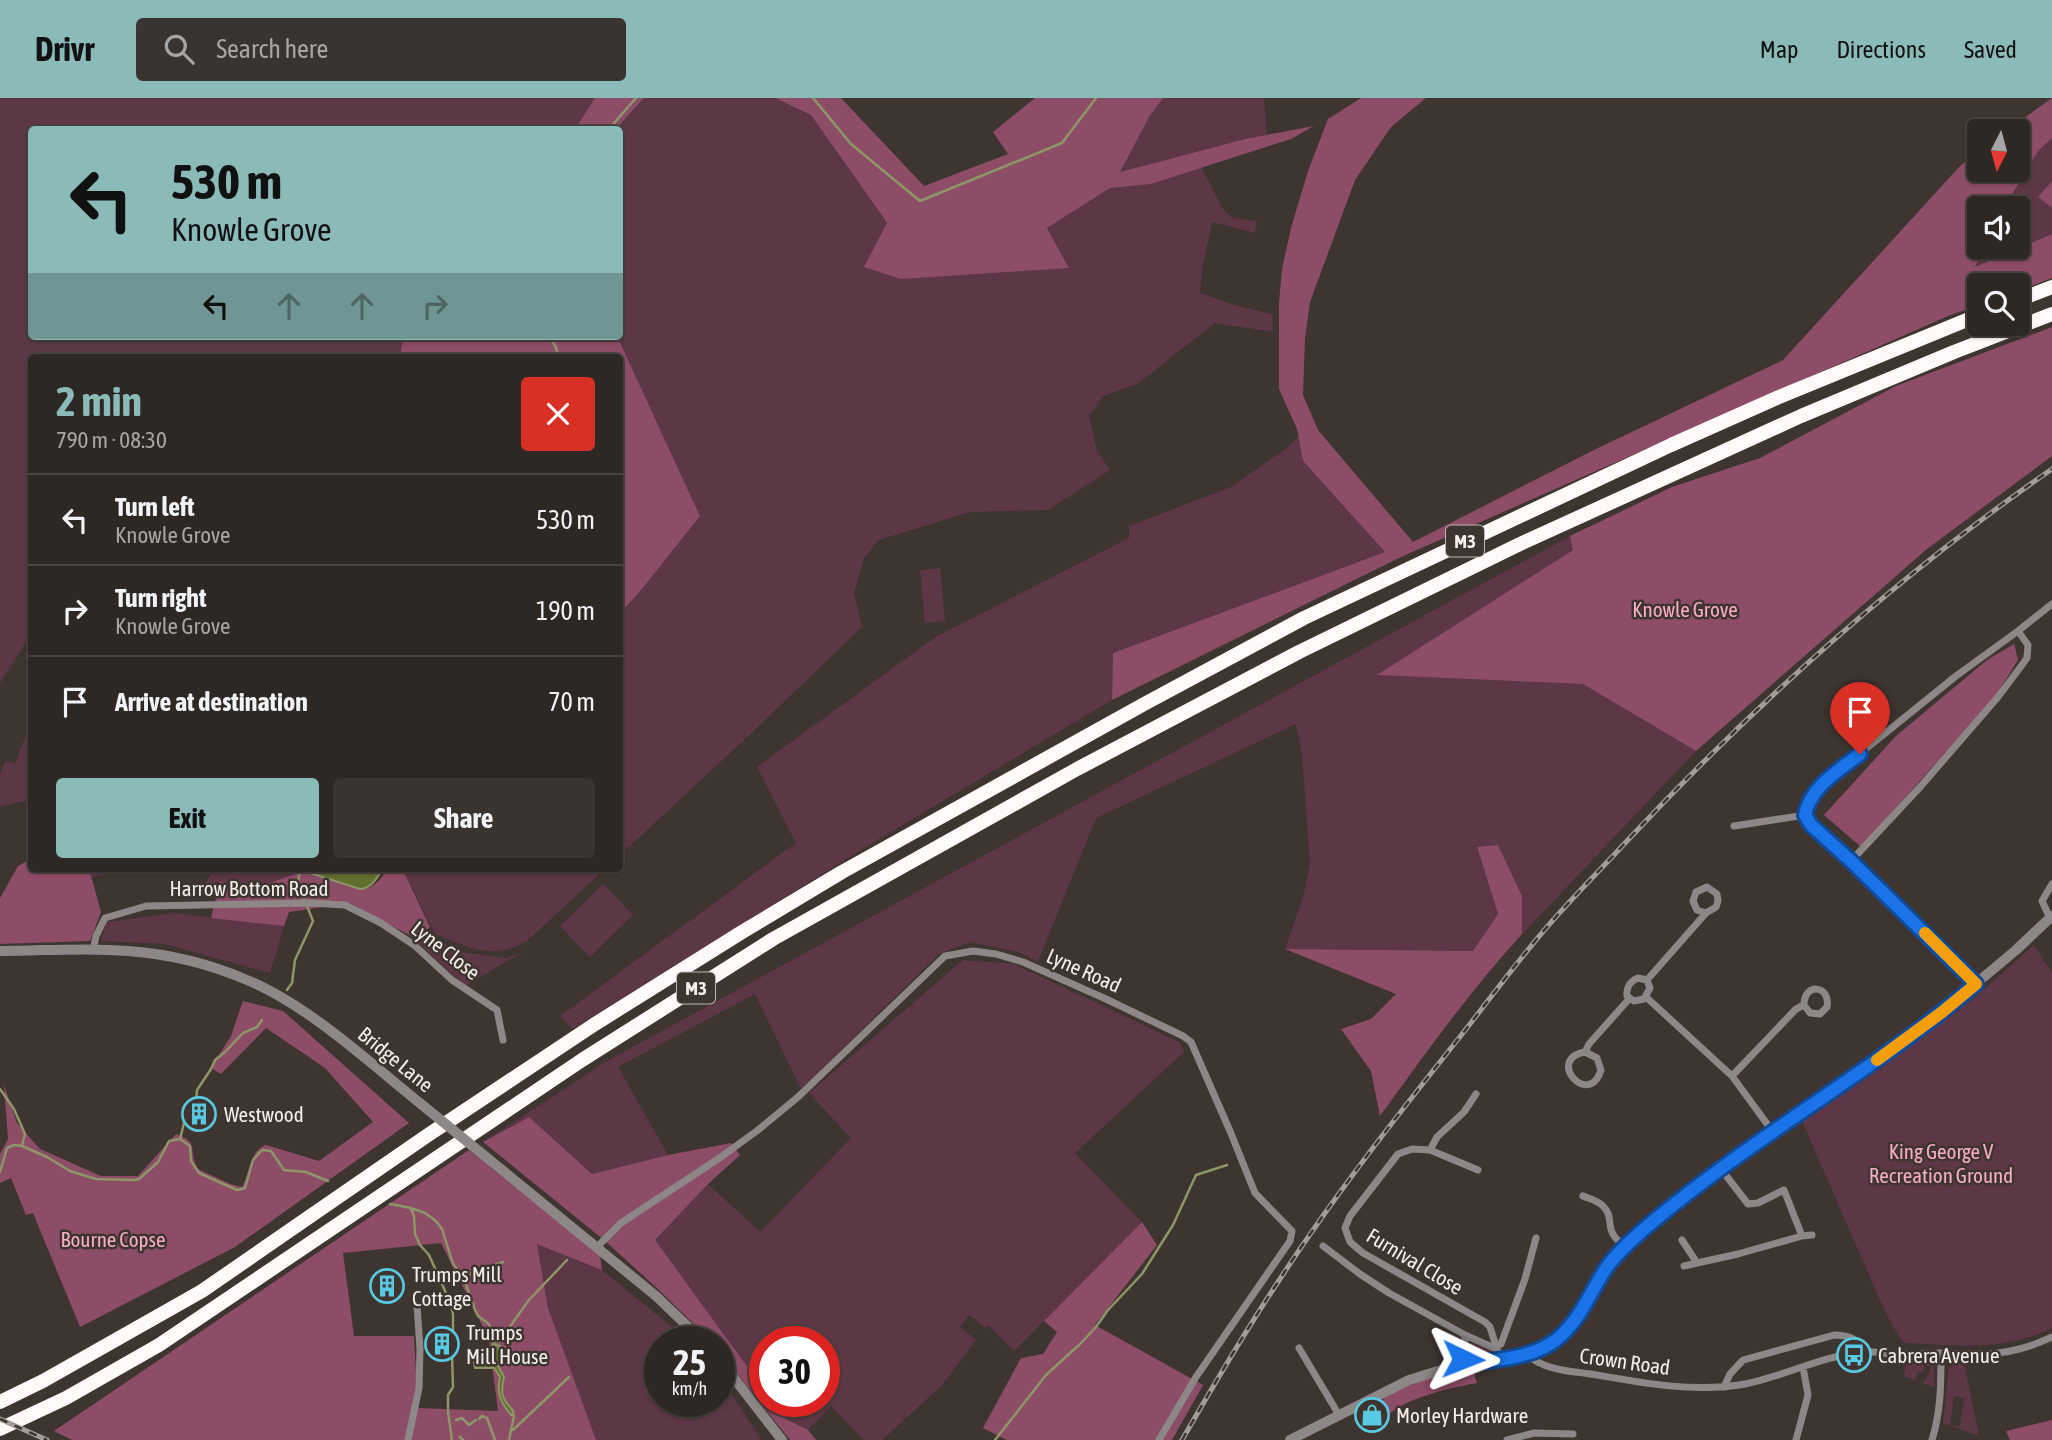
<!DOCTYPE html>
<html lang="en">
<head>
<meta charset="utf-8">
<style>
	body { margin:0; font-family:"Asap Condensed",sans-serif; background:#3a3431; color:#f1f3f6; height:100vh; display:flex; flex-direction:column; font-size:26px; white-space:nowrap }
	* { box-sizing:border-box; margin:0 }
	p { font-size:23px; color:#a7a6a6 }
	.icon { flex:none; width:38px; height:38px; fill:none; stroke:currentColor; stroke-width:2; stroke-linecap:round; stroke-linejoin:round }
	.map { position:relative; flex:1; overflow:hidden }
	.panel { position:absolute; left:28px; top:256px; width:595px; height:518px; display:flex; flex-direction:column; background:#2e2824; border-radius:7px; box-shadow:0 2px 5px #0004,0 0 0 2px #494441 }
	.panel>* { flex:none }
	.top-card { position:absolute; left:28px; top:28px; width:595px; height:214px; border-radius:7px; box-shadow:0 2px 5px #0004,0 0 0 2px #494441; background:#8bbbb9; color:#111; overflow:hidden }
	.needle { width:46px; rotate:186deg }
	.controls { position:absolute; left:1967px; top:21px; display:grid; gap:14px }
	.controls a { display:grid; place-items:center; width:63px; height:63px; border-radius:7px; background:#2e2824; box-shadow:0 2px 5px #0004,0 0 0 2px #494441; font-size:35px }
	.speed { position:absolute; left:644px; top:1228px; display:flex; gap:14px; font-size:35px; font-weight:700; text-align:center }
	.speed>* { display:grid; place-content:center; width:91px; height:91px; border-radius:50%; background:#2e2824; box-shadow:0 2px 5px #0004,0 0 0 2px #494441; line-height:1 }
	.speed small { font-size:18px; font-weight:400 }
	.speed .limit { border:10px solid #d22; background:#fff; color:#111 }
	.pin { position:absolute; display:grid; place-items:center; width:60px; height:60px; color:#fff; margin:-72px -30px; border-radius:50% 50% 50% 0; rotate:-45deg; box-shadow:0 0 7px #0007 }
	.pin .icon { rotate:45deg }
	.me { position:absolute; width:77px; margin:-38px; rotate:92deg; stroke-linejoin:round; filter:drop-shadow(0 0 5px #0008) }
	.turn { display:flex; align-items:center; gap:24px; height:147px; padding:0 28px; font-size:32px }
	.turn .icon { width:91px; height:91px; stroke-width:2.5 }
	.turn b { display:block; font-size:49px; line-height:60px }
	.lanes { display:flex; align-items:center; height:66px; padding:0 28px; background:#0003; justify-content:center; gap:35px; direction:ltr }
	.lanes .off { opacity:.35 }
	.round { display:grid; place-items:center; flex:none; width:74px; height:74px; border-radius:7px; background:#3a3431 }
	.summary { display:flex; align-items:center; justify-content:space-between; height:119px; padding:0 28px }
	h1 { font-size:42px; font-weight:700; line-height:52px; color:#8bbbb9 }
	.action { display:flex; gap:14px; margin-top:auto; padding:14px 28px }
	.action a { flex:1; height:80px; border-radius:7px; background:#8bbbb9; color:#111; font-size:28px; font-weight:700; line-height:80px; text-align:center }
	.action a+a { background:#3a3431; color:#f1f3f6 }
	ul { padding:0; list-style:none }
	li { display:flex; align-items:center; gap:21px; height:91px; padding:0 28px; border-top:2px solid #494441 }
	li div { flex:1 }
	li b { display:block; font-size:26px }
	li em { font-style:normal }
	header { display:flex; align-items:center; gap:42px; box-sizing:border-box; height:98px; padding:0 35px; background:#8bbbb9; color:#111 }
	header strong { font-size:33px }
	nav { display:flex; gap:38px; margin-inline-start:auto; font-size:24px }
	.search { width:490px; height:63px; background:#3a3431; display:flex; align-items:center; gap:18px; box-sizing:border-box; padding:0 24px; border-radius:7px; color:#a7a6a6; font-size:26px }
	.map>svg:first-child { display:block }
	.green { fill:#5d3746; fill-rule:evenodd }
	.forest { fill:#8e4d67; fill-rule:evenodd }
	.water { fill:#61702e; stroke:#8d9667; stroke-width:2 }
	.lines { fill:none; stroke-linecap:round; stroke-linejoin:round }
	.stream { stroke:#8d9667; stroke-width:2.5 }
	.minor { stroke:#8d8887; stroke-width:7 }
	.tertiary { stroke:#8d8887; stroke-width:10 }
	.motorway { stroke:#fff9f9; stroke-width:14 }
	.rail-casing { stroke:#a49c98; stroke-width:5 }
	.rail { stroke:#3e3530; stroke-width:2.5; stroke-dasharray:8; stroke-linecap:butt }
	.tertiary-bridge { stroke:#8d8887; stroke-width:10 }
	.route-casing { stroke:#114b97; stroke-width:18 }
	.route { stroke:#1a73e8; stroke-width:12 }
	.slow { stroke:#f59e0b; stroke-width:12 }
	.labels { text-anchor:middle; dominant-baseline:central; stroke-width:5; stroke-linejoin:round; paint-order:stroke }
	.shield { fill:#3e3530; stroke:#beb7b3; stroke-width:2 }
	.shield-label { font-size:19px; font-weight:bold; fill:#f5efeb }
	.park-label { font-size:21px; fill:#faacc9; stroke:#3e3530 }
	.street-label { font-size:21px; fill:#f5efeb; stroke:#3e3530 }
	.poi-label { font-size:21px; fill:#f5efeb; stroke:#3e3530; text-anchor:start }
</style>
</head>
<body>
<header>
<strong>Drivr</strong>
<div class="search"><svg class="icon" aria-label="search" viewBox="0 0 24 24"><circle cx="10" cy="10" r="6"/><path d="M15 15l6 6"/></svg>Search here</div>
<nav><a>Map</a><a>Directions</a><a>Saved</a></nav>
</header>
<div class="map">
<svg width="2052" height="1342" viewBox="0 0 2052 1342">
	<rect width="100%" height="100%" fill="#3e3530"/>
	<!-- green -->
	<path class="green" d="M0 0H595L575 31 345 32 336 25 331 32H32V238H403L400 259H32L31 536 0 585Z
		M644 0H775L811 17 887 126 1069 169 1047 130 1110 90 1151 86 1201 69 1223 111 1232 120 1257 123 1255 135 1212 124 1202 171 1200 195 1234 207 1272 216 1273 234 1215 225 1137 286 1103 298 1089 318 1097 353 1110 372 1048 412 970 414 879 442 864 460 854 494 862 529 743 643 620 757V517L642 491 700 418 617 238H620V32H616Z
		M1163 0H1264L1267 37 1245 41 1119 74 1149 19Z
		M2052 40V83L2038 99 2052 110V136L1974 170 1985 149H2018V110H2004L2038 53Z
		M1299 338 1303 363 1385 454 1113 555 1112 602 874 744 572 931 560 918 796 745 757 669 937 538 1129 440V428L1231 389 1284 352Z
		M1570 438 1573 452 1378 577 1583 586 1696 653 1522 836V798L1498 747 1477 750 1498 816 1473 853 1285 851 1304 796 1310 766 1302 657 1296 626 1096 720 1038 863 1018 854 970 844 939 856 801 991 755 896 618 969 668 1057 592 1076 529 1019 483 1044 607 963Z
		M940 470 945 523 925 525 920 472Z
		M31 624V702L0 708V677L5 663 15 666Z
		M89 770H137L91 779Z
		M215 770H294L292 777 249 792 220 783 195 802Z
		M402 770H606L528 842C493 864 469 849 435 836Z
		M603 786 633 817 590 859 560 828Z
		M174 815 284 828 270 875 165 846 101 843 107 824Z
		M428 836 459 854 506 860 521 855 465 888 417 844Z
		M2034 847 2052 875V1230C2003 1254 1956 1247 1904 1245L1892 1227 1880 1202 1802 1023 1818 1014 1972 902Z
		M963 862 1014 866 1179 944 1184 954 1075 1055 1142 1124 1014 1253 988 1227 986 1230 969 1217 960 1229 976 1242 941 1288 882 1342H864L831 1308 808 1332 784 1320 772 1304H824V1244H765V1293L654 1142 708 1086 760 1134 851 1040 809 995Z
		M537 1145 602 1172 690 1244H660V1304H719V1277L760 1340 758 1342H596L548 1210Z
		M1472 1244 1493 1252V1257L1490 1259 1468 1261 1469 1247Z
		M1907 1261 1931 1264 1934 1270V1289L1923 1285 1924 1282H1926L1931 1269 1925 1267 1922 1275 1918 1274 1915 1282 1904 1278Z
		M1954 1265H1964L1979 1338 1943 1325 1949 1269ZM1954 1298 1964 1300 1960 1328 1950 1327Z"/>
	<!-- forest -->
	<path class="forest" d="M595 0H644L616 31H575Z
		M775 0H841L924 88 1008 56 993 34 1035 0H1163L1149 19 1120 74 1245 41 1314 28 1291 41 1151 86 1110 90 1047 130 1069 170 901 181 864 169 887 125 811 17Z
		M1361 0H1426L1391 29 1355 82 1310 204 1305 240 1303 297 1318 332 1413 444 1596 351 1783 262 1960 68 1979 53V72H2018V33H2006L2052 0V40L2038 53 2004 110H1979V149H1985L1975 169 2052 136V180L2018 193V187H1979V207L1948 218 1401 459 1112 602 1113 555 1385 454 1303 363 1297 331 1279 291V205L1282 171 1291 130 1308 73 1328 21Z
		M2052 83V110L2038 99Z
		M2052 229V358L1927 451 1696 653 1583 586 1377 577 1573 452 1570 438 1672 389 1760 360 1896 288Z
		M403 238H617L700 418 642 491 620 516V259H400Z
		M2014 546 2018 562 1995 599 1861 749 1824 717 1896 638 1987 562Z
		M1498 747 1522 798V836C1470 893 1425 956 1380 1018L1371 973 1341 931 1371 921 1396 896 1285 851 1473 853 1498 816 1477 749Z
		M31 761 32 770H89L101 814 90 843 0 846V800L18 768Z
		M388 770H402L430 829 416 841 350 805 289 814 284 828 211 820 220 783 249 792 304 773 360 791C375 790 380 782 388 770Z
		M243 903 283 913 409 1025 235 1149 80 1229 33 1115 26 1117 11 1080 0 1085V1056L8 1041 4 987 17 1025 40 1051 101 1078H138L176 1036C201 1045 187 1053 198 1071L230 1086 242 1089C250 1075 249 1053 266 1047L319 1063 373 1024 325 970 266 930 221 976 211 970 231 938Z
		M529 1019 592 1076 668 1057 731 1045 740 1057 708 1086 655 1142 765 1293V1304H772L784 1320 808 1332 816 1342H790L719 1253V1244H712L660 1193 604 1142 483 1044Z
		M469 1052 600 1157 602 1172 537 1146 548 1210 596 1342H72L54 1333ZM441 1145 489 1241 498 1313 418 1310 414 1238H354L343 1155Z
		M1142 1124 1157 1147 1095 1227 1203 1287 1172 1342H1007L983 1330 1021 1260 1043 1256 1057 1234 1044 1223Z
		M1473 1272 1477 1285C1450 1290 1409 1299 1388 1317L1382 1305 1385 1297 1441 1275Z
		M2052 1322V1342H2010L2006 1333Z"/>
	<!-- water -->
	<path class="water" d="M300 770H383C377 780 372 790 360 791L304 773Z
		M493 1246 500 1248 498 1251 501 1254V1263L497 1266 504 1279C500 1297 502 1300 514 1314L511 1317C501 1305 496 1295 500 1279L494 1270H475L474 1264 489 1259Z"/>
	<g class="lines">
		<!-- stream -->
		<path class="stream" d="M813 0 851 46 920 103 1062 45 1096 0
			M608 32 636 0
			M549 238C553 244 559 252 557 259
			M287 892 292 885 295 862 313 823 303 798C296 790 297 778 303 770
			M0 991 14 1011 25 1036 22 1047
			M180 1041 190 1048 191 1063 199 1075 237 1092 245 1090 253 1062 262 1052 271 1053 284 1072 306 1074 328 1083
			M180 1041 186 1017 196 1004 197 992 211 971 215 962 225 954 243 935 257 929 262 922
			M0 1074 7 1050 14 1047 22 1048 47 1059 70 1073 96 1081 134 1082 139 1081 158 1064 169 1043 180 1041
			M390 1106 411 1110 425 1115 436 1123 442 1131 453 1166 463 1178 475 1212 478 1218 489 1226 495 1249
			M411 1111 414 1118 415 1136 420 1147 429 1157 450 1204 453 1216V1238
			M463 1178 503 1164
			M494 1244H499L529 1202 567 1162
			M479 1321 482 1318 487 1320 495 1342
			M456 1322 462 1320 469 1327 476 1322
			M513 1332 569 1279
			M460 1339 463 1342
			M452 1342 448 1314V1297L453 1289 452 1257
			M509 1342 514 1318 512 1316
			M995 1342 1046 1277 1080 1246 1096 1229 1108 1212 1142 1176 1173 1127 1196 1077 1227 1067"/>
		<!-- minor -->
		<path class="minor" d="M1734 728 1805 717
			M1851 763 1921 688 1998 599 2022 567 2027 560 2028 547 2018 533
			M2050 820 2042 803 2052 786
			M93 852 96 838 105 820 146 808 311 805 345 807 381 825 414 847 452 882 497 912 503 942
			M1638 880 1647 882 1650 890 1644 901 1634 903 1627 898C1626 890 1630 883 1638 880Z
			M1647 882 1706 815 1716 809 1718 803 1717 796 1707 789 1696 794 1693 803 1697 812 1706 815
			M1976 886 1851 763 1811 727 1805 717 1811 698 1821 687 1956 578 2018 533 2052 506
			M1646 899 1732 978
			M1585 954 1597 960 1601 972C1589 1011 1545 961 1585 954L1589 946 1629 901
			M1773 1034 1732 978 1796 911 1804 907C1804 884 1831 887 1827 909L1820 916 1810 915 1804 907
			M1430 1052 1437 1039 1464 1014 1476 996
			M1478 1072 1430 1052 1412 1051 1398 1056 1350 1118 1345 1130 1350 1144 1363 1155 1485 1224 1490 1229 1500 1261
			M1583 1098C1590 1101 1599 1103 1604 1109 1616 1122 1601 1132 1626 1149
			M1802 1138 1812 1137
			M1682 1142 1697 1165 1738 1156 1802 1138 1784 1092 1758 1105 1748 1106 1721 1071
			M1323 1148 1360 1176 1389 1195 1465 1237 1494 1250 1501 1246 1525 1181 1536 1140
			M597 1149 621 1125 721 1059 758 1032 798 999 945 858 973 853 996 856 1023 864 1106 901 1183 938 1191 944 1230 1033 1255 1095 1292 1133 1290 1143 1196 1279 1159 1342
			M1684 1168 1697 1165
			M1299 1250 1339 1317
			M1526 1256C1544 1272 1569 1273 1591 1276 1641 1285 1695 1295 1745 1286 1785 1278 1822 1258 1863 1254 1874 1253 1885 1256 1895 1256 1911 1256 1927 1255 1943 1255 1986 1257 2012 1258 2052 1239
			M1464 1266 1465 1237
			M1724 1289 1730 1276 1743 1262 1834 1237C1847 1237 1860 1241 1864 1254
			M408 1342 419 1290 420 1251 417 1207
			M1507 1342 1534 1335 1573 1336
			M1796 1342 1808 1297 1803 1269
			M1932 1342C1941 1313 1941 1285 1941 1255"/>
		<!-- tertiary -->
		<path class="tertiary" d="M0 853C42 853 86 849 128 853 169 856 210 866 247 882 308 907 370 965 421 1006
			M491 1063 656 1198 704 1244
			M719 1261 782 1342
			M1290 1342 1409 1282 1451 1269 1526 1256 1555 1243 1573 1225 1616 1158 1655 1121 1721 1071 1941 915 2016 852 2052 818"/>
		<!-- motorway -->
		<path class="motorway" d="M2018 202 2052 189
			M0 1304 43 1283 202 1193 428 1037 595 926 742 834 842 774 1146 605 1304 520 1671 347 1779 299 1979 217
			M0 1331 66 1300 159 1247 582 962 773 841 1077 671 1299 554 1520 446 1801 318 1954 254 2052 216"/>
		<!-- rail casing -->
		<g class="rail-casing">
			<path id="rail" d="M0 1321 47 1342
				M1182 1342C1213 1288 1244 1235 1278 1184 1333 1099 1396 1019 1459 940 1490 901 1520 859 1554 821 1577 795 1602 770 1626 744 1755 606 1896 479 2052 371"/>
		</g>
		<!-- rail -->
		<use href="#rail" class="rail"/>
		<!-- tertiary-bridge -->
		<path class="tertiary-bridge" d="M421 1006 491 1063"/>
	</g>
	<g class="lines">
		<!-- route casing -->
		<g class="route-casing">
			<path id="route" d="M1463 1261 1465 1266C1494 1262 1531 1261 1556 1242 1580 1223 1590 1194 1607 1169 1620 1151 1639 1135 1656 1121 1758 1036 1875 972 1976 886L1851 763 1811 727 1805 717C1811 688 1838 673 1860 656"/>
		</g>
		<!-- route -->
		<use href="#route" class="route"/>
		<!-- slow -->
		<path class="slow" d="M1877 962 1941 915 1976 886 1925 835"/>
	</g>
	<!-- icons -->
	<defs>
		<g id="building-ring" transform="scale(1.75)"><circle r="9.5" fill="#3e3530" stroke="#57c9e2" stroke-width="1.5"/><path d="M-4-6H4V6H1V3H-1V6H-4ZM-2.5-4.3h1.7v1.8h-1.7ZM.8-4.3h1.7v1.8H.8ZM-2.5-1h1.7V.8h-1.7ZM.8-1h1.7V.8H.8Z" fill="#57c9e2"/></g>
		<g id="bus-ring" transform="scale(1.75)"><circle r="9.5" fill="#3e3530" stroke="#57c9e2" stroke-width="1.5"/><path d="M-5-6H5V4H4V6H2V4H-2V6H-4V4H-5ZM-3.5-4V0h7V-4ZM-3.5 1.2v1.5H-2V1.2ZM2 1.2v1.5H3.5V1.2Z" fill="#57c9e2"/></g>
		<g id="shop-ring" transform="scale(1.75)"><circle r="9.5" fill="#3e3530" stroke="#57c9e2" stroke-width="1.5"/><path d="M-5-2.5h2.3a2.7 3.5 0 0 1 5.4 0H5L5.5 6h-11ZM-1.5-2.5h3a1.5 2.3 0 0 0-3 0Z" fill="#57c9e2"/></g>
	</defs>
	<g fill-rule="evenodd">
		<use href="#building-ring" x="199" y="1016"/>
		<use href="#building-ring" x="387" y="1188"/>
		<use href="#building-ring" x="442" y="1246"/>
		<use href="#bus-ring" x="1854" y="1257"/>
		<use href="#shop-ring" x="1372" y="1317"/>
	</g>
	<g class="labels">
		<!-- shield labels -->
		<g class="shield">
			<rect x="1446" y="427.5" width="38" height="31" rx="5"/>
			<rect x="677" y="874.5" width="38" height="31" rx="5"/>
		</g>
		<g class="shield-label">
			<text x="1465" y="443">M3</text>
			<text x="696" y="890">M3</text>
		</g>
		<!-- park labels -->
		<g class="park-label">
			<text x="1685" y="511">Knowle Grove</text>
			<text x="1941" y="1053">King George V<tspan x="1941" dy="24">Recreation Ground</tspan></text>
			<text x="113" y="1141">Bourne Copse</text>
		</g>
		<!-- street labels -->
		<g class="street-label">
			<text x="249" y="790">Harrow Bottom Road</text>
			<text transform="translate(446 852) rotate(38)">Lyne Close</text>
			<text transform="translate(1084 872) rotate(24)">Lyne Road</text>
			<text transform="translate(396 961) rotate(39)">Bridge Lane</text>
			<text transform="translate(1415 1163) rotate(31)">Furnival Close</text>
			<text transform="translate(1625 1263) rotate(8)">Crown Road</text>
		</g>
		<!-- poi labels -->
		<g class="poi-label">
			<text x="224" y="1016">Westwood</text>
			<text x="412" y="1176">Trumps Mill<tspan x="412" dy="24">Cottage</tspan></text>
			<text x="466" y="1234">Trumps<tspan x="466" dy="24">Mill House</tspan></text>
			<text x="1878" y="1257">Cabrera Avenue</text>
			<text x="1396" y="1317">Morley Hardware</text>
		</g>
	</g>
</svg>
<div class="controls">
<a><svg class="needle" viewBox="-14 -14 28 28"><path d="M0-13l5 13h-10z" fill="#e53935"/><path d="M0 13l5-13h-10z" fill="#a7a6a6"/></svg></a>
<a><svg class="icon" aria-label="sound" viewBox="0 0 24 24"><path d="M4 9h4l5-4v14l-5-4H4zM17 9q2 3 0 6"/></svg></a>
<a><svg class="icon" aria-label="search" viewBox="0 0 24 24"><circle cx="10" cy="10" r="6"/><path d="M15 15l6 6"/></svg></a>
</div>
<div class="speed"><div>25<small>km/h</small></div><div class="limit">30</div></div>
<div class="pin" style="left:1860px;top:656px;background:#d93025"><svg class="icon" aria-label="arrive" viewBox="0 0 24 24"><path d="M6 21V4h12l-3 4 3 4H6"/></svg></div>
<svg class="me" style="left:1463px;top:1261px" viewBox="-20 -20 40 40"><path d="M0-17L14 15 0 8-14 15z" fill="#1a73e8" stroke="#fff" stroke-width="4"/></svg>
<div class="top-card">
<div class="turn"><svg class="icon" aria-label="left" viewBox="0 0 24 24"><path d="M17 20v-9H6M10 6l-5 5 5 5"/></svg><div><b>530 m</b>Knowle Grove</div></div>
<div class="lanes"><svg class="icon" aria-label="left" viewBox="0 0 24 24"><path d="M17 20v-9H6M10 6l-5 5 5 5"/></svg><svg class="icon off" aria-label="ahead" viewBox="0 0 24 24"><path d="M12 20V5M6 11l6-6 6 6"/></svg><svg class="icon off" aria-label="ahead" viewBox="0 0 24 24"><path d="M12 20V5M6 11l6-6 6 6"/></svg><svg class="icon off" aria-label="right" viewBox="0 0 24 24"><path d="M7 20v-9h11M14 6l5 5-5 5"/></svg></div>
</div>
<section class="panel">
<div class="summary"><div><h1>2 min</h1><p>790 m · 08:30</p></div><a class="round" style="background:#d93025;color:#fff"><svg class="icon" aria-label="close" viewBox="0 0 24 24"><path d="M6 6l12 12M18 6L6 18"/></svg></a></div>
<ul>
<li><svg class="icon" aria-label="left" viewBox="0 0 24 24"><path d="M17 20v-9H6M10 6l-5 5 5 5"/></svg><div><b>Turn left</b><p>Knowle Grove</p></div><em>530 m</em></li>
<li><svg class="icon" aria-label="right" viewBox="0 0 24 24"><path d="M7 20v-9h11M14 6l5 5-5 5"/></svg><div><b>Turn right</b><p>Knowle Grove</p></div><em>190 m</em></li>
<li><svg class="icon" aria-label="arrive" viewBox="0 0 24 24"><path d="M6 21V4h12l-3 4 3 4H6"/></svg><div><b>Arrive at destination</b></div><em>70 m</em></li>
</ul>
<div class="action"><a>Exit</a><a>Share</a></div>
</section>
</div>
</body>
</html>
